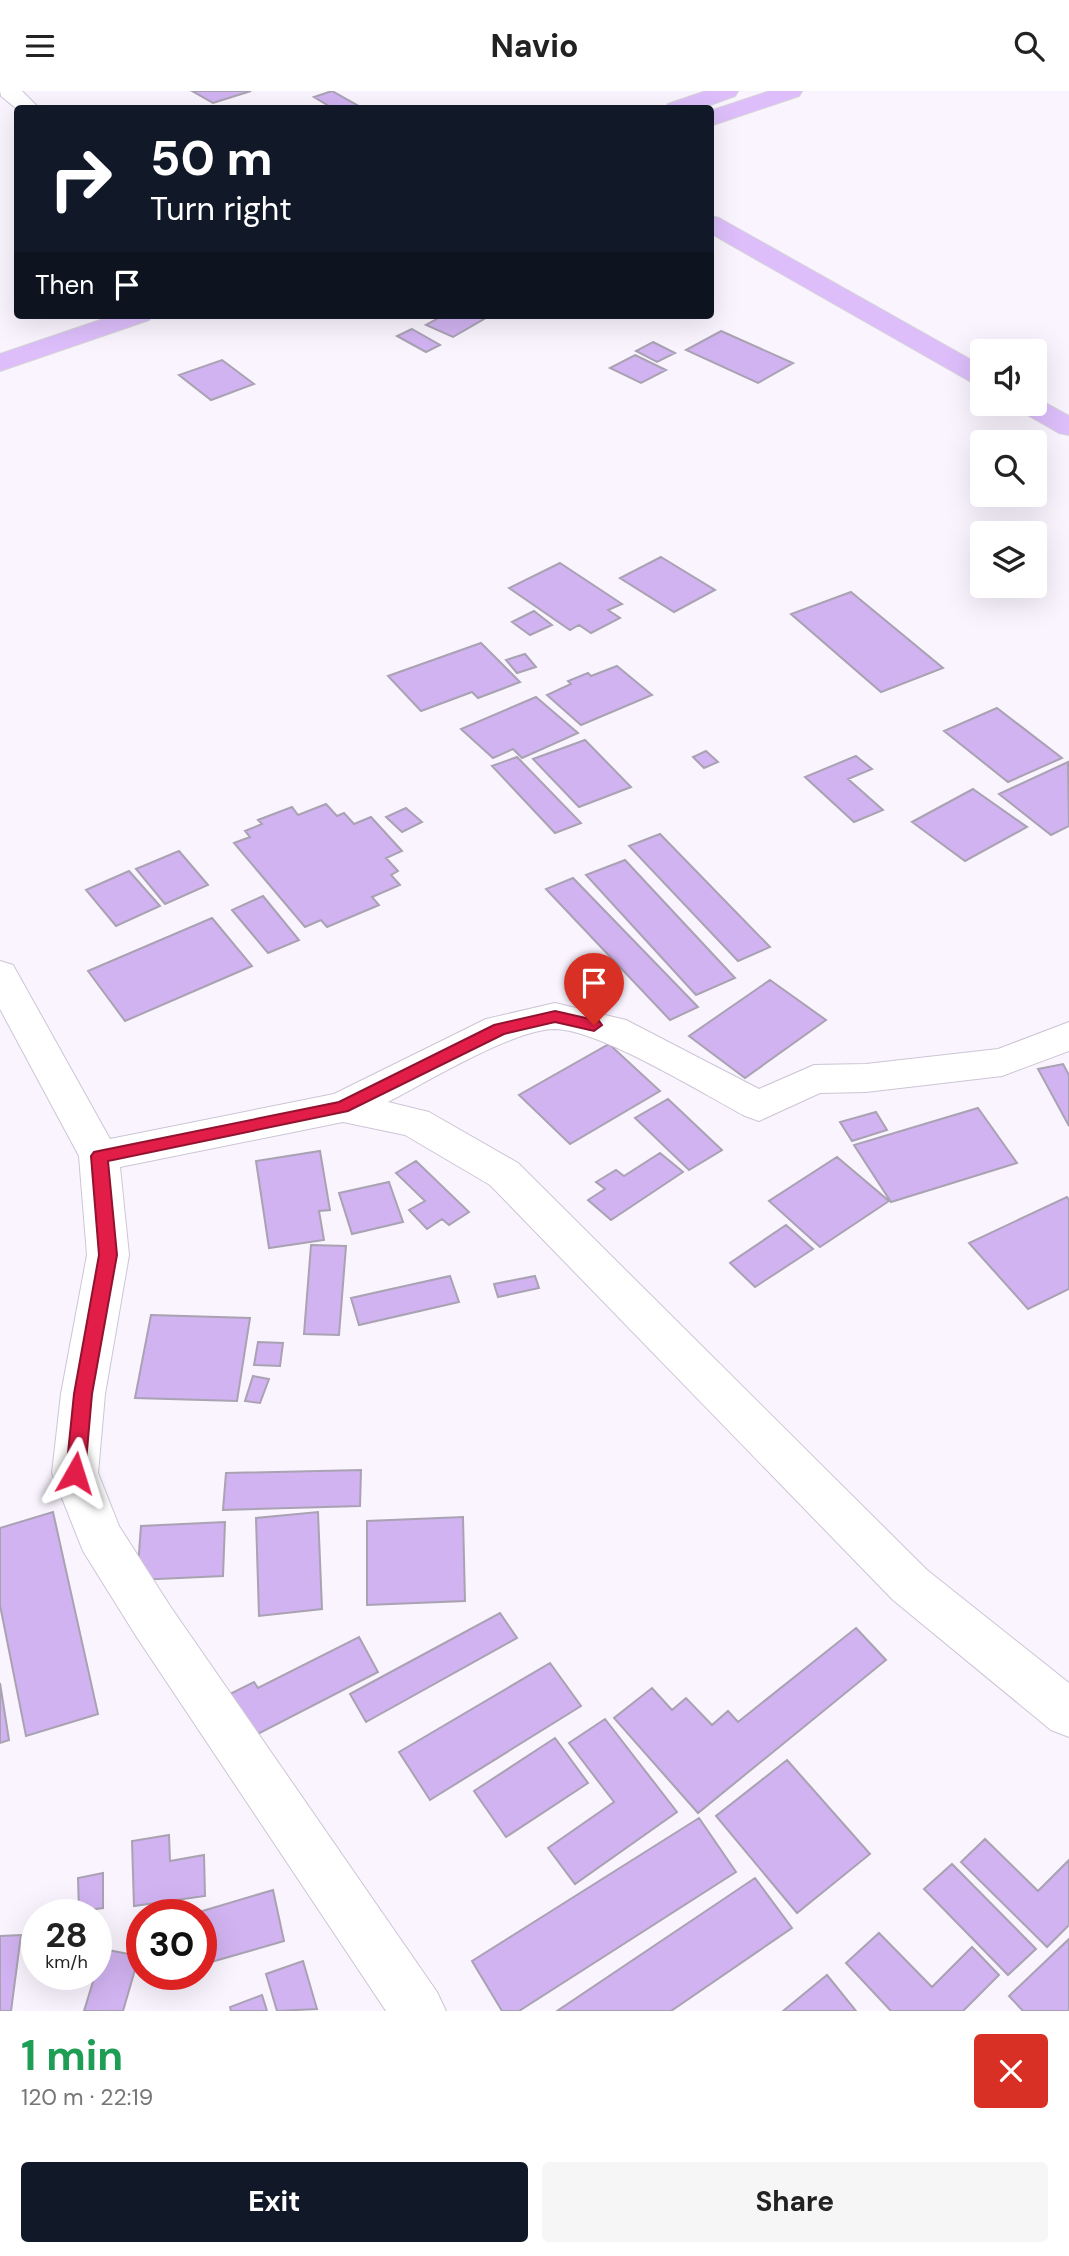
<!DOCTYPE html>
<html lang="en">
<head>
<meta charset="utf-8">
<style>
	body { margin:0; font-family:"DM Sans",sans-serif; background:#f6f6f6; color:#222; height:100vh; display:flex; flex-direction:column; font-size:26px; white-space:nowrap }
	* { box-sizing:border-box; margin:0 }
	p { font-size:23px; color:#767676 }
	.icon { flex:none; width:38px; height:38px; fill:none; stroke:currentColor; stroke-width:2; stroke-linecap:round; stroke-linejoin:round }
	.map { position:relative; height:1920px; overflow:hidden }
	.panel { display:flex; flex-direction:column; background:#fff; flex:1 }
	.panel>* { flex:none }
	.banner { position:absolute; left:14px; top:14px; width:700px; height:214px; border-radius:7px; box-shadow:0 7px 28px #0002; background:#111827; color:#fff; overflow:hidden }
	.controls { position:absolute; left:970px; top:248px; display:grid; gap:14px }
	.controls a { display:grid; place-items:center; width:77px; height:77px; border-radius:7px; background:#fff; box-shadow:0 7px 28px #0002; font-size:35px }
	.speed { position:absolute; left:21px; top:1808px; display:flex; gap:14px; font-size:35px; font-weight:700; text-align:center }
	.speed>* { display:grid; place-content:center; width:91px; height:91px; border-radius:50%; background:#fff; box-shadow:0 7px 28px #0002; line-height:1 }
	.speed small { font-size:18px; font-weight:400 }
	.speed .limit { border:10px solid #d22; background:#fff; color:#111 }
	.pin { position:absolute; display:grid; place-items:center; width:60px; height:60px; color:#fff; margin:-72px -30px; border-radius:50% 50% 50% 0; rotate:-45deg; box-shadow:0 0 7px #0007 }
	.pin .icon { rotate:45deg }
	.me { position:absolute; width:77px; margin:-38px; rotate:6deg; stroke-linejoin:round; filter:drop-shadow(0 0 5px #0008) }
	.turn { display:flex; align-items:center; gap:24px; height:147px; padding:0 21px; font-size:32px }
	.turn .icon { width:91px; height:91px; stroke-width:2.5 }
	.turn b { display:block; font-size:49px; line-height:60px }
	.then { display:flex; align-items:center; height:66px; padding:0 21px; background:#0003; gap:14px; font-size:26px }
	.round { display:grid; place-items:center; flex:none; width:74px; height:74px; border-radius:7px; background:#f6f6f6 }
	.overview { display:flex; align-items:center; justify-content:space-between; height:119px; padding:0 21px }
	h1 { font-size:42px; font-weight:700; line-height:52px; color:#1e9e55 }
	.action { display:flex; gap:14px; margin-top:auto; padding:14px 21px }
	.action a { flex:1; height:80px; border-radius:7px; background:#111827; color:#fff; font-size:28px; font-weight:700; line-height:80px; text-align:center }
	.action a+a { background:#f6f6f6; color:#222 }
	header { display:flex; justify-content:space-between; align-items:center; height:91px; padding:0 21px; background:#fff; font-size:32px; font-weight:700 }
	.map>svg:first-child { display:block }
	.building { fill:#d1b3f1; stroke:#a9a2b2; stroke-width:2 }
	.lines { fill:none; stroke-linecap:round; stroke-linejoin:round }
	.minor-casing { stroke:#cdc5d5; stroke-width:2 }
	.major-casing { stroke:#d5d4d5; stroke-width:2 }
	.minor { fill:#fff; fill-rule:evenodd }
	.major { fill:#ddbefb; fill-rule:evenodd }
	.route { fill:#e11d48; stroke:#92132f; stroke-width:2 }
</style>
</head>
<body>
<header><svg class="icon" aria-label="menu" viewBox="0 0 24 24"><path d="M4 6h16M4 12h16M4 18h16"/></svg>Navio<svg class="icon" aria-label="search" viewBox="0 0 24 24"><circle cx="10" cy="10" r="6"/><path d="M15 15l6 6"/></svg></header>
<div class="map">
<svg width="1069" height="1920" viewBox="0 0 1069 1920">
	<rect width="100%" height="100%" fill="#f9f4fe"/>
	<!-- building -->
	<path class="building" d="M192 0H251L213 12Z
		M332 0 364 18H334L314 6Z
		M444 224H491L453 246 426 234Z
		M412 238 440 254 426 261 397 245Z
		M721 240 793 272 758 292 686 259Z
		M653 251 675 262 657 271 636 260Z
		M635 264 666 279 641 292 610 277Z
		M222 269 254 293 211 309 179 284Z
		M661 466 715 499 674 521 620 487Z
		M560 472 622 513 608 519 620 527 591 542 579 534 570 539 509 497Z
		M851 501 943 577 881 601 791 523Z
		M534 520 552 534 530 544 512 531Z
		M481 552 520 591 478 607 472 601 421 620 388 585Z
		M525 563 536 576 517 582 506 569Z
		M617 575 652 604 581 634 547 604 571 593 568 590 588 582 591 585Z
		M536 606 578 642 522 667 513 658 493 667 461 638Z
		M997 617 1062 667 1008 691 944 640Z
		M585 649 631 696 579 716 533 668Z
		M706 660 718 671 704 677 693 666Z
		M856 665 872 678 848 688 883 719 854 731 805 686Z
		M517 666 581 732 555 742 492 675Z
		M1068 671 1069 735 1051 744 999 703Z
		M973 698 1027 736 965 770 912 731Z
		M326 713 337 725 344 722 354 733 371 726 402 760 386 767 398 780 391 784 400 794 372 806 379 814 327 836 321 829 305 836 234 752 250 746 245 740 262 733 258 729 292 716 298 724Z
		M406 717 422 731 402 741 386 726Z
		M660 743 770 856 738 870 629 755Z
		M179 760 208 794 165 813 136 778Z
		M625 769 735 887 696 904 586 784Z
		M129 780 160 815 116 835 86 799Z
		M573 787 698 916 670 929 546 798Z
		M263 805 299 849 268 862 232 819Z
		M212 827 252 875 125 930 88 880Z
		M770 889 826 929 745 987 689 945Z
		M609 953 660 1000 570 1053 519 1004Z
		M1063 973 1069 984V1035L1038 978Z
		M668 1008 722 1059 689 1079 635 1027Z
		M978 1017 1017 1072 891 1111 854 1054Z
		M876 1021 887 1039 852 1050 840 1031Z
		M320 1060 330 1119 319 1120 324 1149 269 1157 256 1070Z
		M660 1062 683 1081 611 1129 588 1109 605 1098 596 1091 616 1079 624 1085Z
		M837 1066 889 1110 820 1156 769 1110Z
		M416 1070 469 1121 449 1134 442 1128 427 1138 409 1119 425 1110 396 1082Z
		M389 1091 403 1131 352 1143 339 1102Z
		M1067 1106 1069 1109V1198L1028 1218 969 1152Z
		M786 1134 813 1158 755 1196 730 1172Z
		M311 1154 346 1155 339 1244 304 1243Z
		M450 1185 459 1211 359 1234 351 1207Z
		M535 1185 539 1197 498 1206 494 1193Z
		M151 1224 250 1227 237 1310 135 1307Z
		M258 1251 283 1252 280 1275 254 1274Z
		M253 1285 269 1288 260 1312 245 1310Z
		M361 1379 360 1415 223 1419 226 1382Z
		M53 1421 98 1623 26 1645 0 1514V1437Z
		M318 1421 322 1518 259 1525 256 1427Z
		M463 1426 465 1510 367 1514V1430Z
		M225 1431 223 1485 137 1489 141 1435Z
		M500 1522 517 1547 366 1631 350 1603Z
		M856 1537 886 1569 698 1722 614 1627 652 1597 672 1619 686 1607 712 1634 728 1620 738 1631Z
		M359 1546 378 1581 248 1648 226 1605 254 1591 258 1597Z
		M550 1572 581 1615 430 1709 399 1661Z
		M0 1592 9 1649 0 1652Z
		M605 1628 677 1721 575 1793 548 1757 614 1711 569 1652Z
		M555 1647 588 1692 506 1746 474 1700Z
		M787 1669 870 1763 797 1822 716 1725Z
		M699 1727 736 1781 519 1920H502L472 1870Z
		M169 1744 170 1770 204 1764 205 1805 134 1815 132 1750Z
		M985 1748 1038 1800 1069 1769V1834L1047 1856 961 1771Z
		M952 1773 1036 1858 1008 1884 924 1798Z
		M103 1782V1817L79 1820 78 1787Z
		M755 1787 792 1837 671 1920H557Z
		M273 1799 284 1850 201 1874V1824H189Z
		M879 1842 932 1896 972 1856 999 1884 963 1920H891L846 1872Z
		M21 1844 11 1920H0V1845Z
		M1069 1848V1920H1023L1009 1905Z
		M103 1858 139 1865 123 1920H84Z
		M303 1870 317 1918 277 1920 266 1883Z
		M827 1884 856 1920H783Z
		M262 1904 267 1920H231L230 1916Z"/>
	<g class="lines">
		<!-- minor casing -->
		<g class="minor-casing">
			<path id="minor" d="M0 0H22L40 18 18 19 1 5Z
				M0 870 13 874 110 1048 334 1003 486 928 555 912 626 929 759 998 814 974 866 973 998 958 1069 931V960L1002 985 866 1001 820 1002 759 1030 745 1025C702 1002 600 939 555 938 514 938 427 991 388 1011L429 1021 518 1072 927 1479 1069 1592V1646L1051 1639 893 1509 490 1094 405 1044 343 1031 120 1076 129 1164 105 1303 98 1382 119 1435 170 1515 437 1901 446 1920H386L136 1545 83 1460 52 1382 61 1303 87 1164 79 1065 0 918Z"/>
		</g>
		<!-- major casing -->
		<g class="major-casing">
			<path id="major" d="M706 0H738L735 5 699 18H665L668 13Z
				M770 0H802L799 5 710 35V20Z
				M710 125 719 127 982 275V294L973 292 710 142Z
				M115 224H153L149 229 0 280V263Z
				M1034 306 1069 325V344L1059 342 1019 319 1016 313H1034Z"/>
		</g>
		<!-- minor -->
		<use href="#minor" class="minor"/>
		<!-- major -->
		<use href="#major" class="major"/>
	</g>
	<!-- route -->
	<path class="route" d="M555 920 599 930 602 934 594 940 555 931 504 943 348 1020 108 1070 117 1164 92 1303 85 1382 82 1388 75 1390 68 1388 66 1382 74 1303 99 1164 91 1065 94 1061 339 1011 494 934Z"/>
</svg>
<div class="controls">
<a><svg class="icon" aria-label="sound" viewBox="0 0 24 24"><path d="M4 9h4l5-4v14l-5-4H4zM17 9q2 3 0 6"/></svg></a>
<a><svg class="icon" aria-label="search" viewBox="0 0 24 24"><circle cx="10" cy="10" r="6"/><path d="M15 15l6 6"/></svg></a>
<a><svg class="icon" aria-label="layers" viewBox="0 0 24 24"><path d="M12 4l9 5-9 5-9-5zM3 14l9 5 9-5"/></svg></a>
</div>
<div class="speed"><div>28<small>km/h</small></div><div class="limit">30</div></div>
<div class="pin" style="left:594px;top:934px;background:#d93025"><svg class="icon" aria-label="arrive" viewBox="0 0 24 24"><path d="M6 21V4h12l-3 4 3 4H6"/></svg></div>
<svg class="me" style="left:75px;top:1382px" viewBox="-20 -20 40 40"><path d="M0-17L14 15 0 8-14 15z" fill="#e11d48" stroke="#fff" stroke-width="4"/></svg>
<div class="banner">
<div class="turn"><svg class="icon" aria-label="right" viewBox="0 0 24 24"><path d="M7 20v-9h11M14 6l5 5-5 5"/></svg><div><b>50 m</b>Turn right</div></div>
<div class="then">Then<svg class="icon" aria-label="arrive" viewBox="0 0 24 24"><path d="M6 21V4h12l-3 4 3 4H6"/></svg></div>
</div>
</div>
<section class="panel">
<div class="overview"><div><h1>1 min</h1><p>120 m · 22:19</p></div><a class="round" style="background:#d93025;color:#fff"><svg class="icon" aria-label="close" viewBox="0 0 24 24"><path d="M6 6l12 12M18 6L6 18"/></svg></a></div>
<div class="action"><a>Exit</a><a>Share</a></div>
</section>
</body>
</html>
